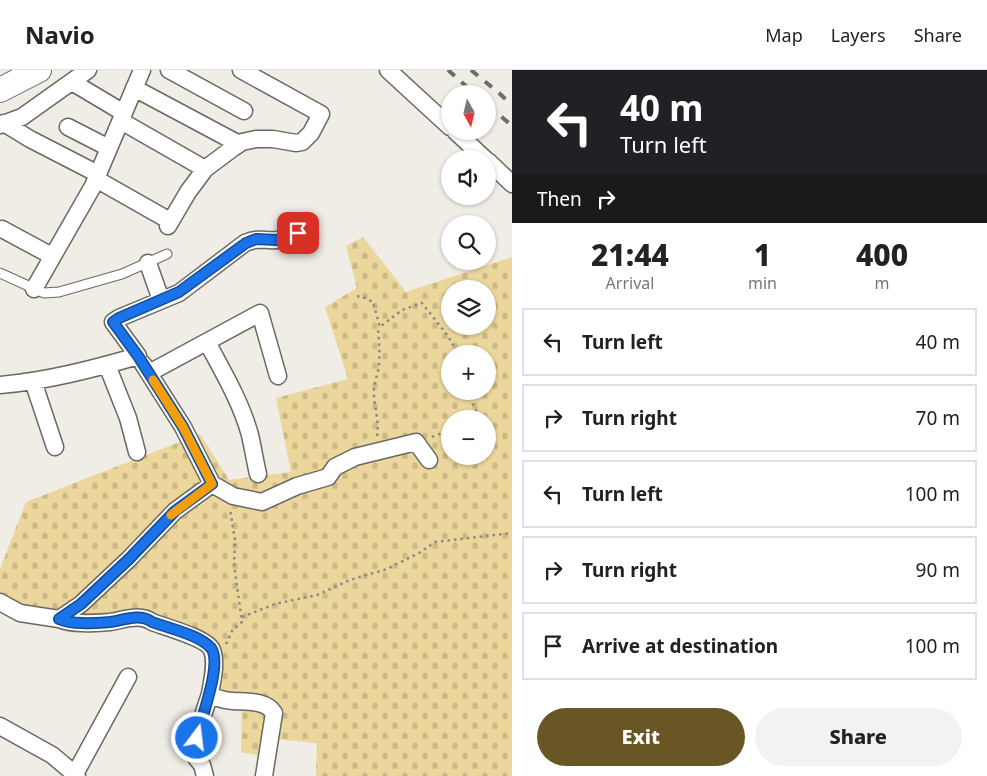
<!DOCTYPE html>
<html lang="en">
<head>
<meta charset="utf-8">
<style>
	body { margin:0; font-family:"Noto Sans",sans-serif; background:#f2f2f2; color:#222; height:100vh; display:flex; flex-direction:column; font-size:19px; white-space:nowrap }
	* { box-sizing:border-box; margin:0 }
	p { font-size:16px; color:#767676 }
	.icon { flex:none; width:28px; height:28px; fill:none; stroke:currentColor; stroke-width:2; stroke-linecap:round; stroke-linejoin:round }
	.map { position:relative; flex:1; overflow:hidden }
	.side { display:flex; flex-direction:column; background:#fff; width:475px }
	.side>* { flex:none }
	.banner { background:#202124; color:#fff; overflow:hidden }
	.needle { width:32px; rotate:172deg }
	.buttons { position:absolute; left:441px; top:15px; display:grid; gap:10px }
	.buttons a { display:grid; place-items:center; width:55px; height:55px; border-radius:50%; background:#fff; box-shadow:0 1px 4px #0004; font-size:25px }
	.pin { position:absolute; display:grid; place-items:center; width:42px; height:42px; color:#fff; margin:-21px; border-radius:10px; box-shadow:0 2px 8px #0006 }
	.me { position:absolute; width:55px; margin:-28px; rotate:15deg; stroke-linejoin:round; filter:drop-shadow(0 0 4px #0008) }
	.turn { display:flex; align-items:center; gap:18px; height:105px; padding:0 25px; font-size:22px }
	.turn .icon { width:65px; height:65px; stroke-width:2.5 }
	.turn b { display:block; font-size:35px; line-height:42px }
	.then { display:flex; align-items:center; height:48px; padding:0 25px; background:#0003; gap:10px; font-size:19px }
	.eta { display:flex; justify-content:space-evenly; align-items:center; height:85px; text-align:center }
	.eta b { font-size:30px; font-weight:800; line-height:35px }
	.button { display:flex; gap:10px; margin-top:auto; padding:10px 25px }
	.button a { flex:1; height:58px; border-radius:30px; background:#685725; color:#fff; font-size:20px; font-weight:800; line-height:58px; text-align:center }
	.button a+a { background:#f2f2f2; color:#222 }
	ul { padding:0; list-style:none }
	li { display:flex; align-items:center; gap:15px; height:68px; margin:0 10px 8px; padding:0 15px; border:2px solid #e0e0e0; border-radius:0px }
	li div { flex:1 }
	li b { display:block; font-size:19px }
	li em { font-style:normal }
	header { display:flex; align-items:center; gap:30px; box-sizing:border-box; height:70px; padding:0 25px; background:#fff; border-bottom:1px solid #e0e0e0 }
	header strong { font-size:24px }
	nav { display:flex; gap:28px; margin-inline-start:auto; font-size:18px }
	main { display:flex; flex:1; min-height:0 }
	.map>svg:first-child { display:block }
	.cemetery { fill:url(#cemetery-stones); fill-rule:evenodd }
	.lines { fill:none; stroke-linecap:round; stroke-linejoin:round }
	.lane-casing { stroke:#6a6863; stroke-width:11 }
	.street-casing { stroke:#6a6863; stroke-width:19 }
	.secondary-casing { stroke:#6a6863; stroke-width:26 }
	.path { stroke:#8b8985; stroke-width:2.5; stroke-dasharray:2.5 4; stroke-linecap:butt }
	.lane { stroke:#fff; stroke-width:9 }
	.street { stroke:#fff; stroke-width:16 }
	.secondary { stroke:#fff; stroke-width:24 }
	.rail { stroke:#6d6c68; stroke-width:4; stroke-dasharray:9 9; stroke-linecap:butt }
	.route-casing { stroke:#114b97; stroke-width:12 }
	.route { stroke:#1a73e8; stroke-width:9 }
	.slow { stroke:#f59e0b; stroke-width:9 }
</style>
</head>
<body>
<header>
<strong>Navio</strong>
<nav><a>Map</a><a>Layers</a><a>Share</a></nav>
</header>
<main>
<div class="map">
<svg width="512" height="706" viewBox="0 0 512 706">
	<defs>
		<pattern id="cemetery-stones" width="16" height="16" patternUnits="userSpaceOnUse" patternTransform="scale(1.25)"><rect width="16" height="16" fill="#ebd69b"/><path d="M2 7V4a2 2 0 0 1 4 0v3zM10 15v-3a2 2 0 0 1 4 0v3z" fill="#cab886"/></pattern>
	</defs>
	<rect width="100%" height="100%" fill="#efede6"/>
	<!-- cemetery -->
	<path class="cemetery" d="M363 167 406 222 512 187V706H316L317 673 274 669 262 686 241 682 242 626 213 616 207 581 133 553 79 562 0 523V499L26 432 200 364 229 410 291 402 276 328 348 309 325 237 357 218 346 176ZM450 219H488V256H450ZM450 284H488V321H450ZM450 349H488V386H450Z"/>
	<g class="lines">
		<!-- lane casing -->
		<g class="lane-casing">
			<path id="lane" d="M0 203 44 223 59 222 122 204 167 184"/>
		</g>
		<!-- street casing -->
		<g class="street-casing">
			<path id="street" d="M169 0 244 41
				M388 0 450 57
				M72 12 124 43
				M134 18 239 74
				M121 51 205 99
				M4 53 30 69 98 104
				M0 55 22 47 88 0
				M68 57 109 78
				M455 61 485 89
				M488 91 512 114
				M96 109 170 151
				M168 156 188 122 205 99 233 78 242 72 256 69H273L296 73 302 72 311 63 321 44 241 0
				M2 159 52 186
				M148 193 161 230
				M34 219 93 116 142 0
				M207 272C223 302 241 332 250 365 253 378 255 391 258 404
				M143 294 183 357 212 414
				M107 295 128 348 137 382
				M149 303 260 243 278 306
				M33 311 55 377
				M0 315C47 311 93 299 138 286L113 252 119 248 179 223 245 173C260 167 263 171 277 170 290 168 299 162 309 154
				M0 532 20 543 59 549 81 534 129 489 175 441 212 414 233 426 262 432 297 416 328 407 335 397 355 387 416 372 429 390
				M59 549C73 555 95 553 110 552 124 550 140 543 152 552 165 557 207 568 212 580 217 593 212 611 210 624L213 627C219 628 226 631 233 631 246 632 266 630 274 643L264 706
				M0 656 52 685 77 706
				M75 704 128 607
				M205 706 202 695 197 689 195 679 199 657 210 624"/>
		</g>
		<!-- secondary casing -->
		<g class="secondary-casing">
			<path id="secondary" d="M0 20 39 0"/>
		</g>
		<!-- path -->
		<path class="path" d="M357 226 365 228 373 232 380 257 402 240 422 233 448 266 458 284
			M469 321 472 333 481 349
			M377 366C380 350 373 335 374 318 375 311 378 303 379 295 380 283 379 271 378 259L380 257
			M432 367 450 360
			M242 547 275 534 317 525 350 510 387 499 421 482 435 472 512 463
			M226 574 233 559 242 552 234 495 235 470 230 439"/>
		<!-- lane -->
		<use href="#lane" class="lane"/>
		<!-- street -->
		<use href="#street" class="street"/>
		<!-- secondary -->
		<use href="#secondary" class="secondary"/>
		<!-- rail -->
		<path class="rail" d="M448 0 475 24
			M471 0 499 23 512 35
			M488 35 512 56"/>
	</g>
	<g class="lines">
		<!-- route casing -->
		<g class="route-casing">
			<path id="route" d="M197 668C200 650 223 594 211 578 200 565 168 558 152 552 140 543 124 550 110 552 95 553 73 555 59 549L81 534 129 489 175 441 212 414 183 357 138 286 113 252 119 248 179 222 246 173 256 169 277 170 298 163"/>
		</g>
		<!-- route -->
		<use href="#route" class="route"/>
		<!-- slow -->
		<path class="slow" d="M153 310 183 357 212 414 171 445"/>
	</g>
</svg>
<div class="buttons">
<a><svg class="needle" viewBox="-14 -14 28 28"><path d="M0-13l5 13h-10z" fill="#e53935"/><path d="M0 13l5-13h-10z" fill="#767676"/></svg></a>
<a><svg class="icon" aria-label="sound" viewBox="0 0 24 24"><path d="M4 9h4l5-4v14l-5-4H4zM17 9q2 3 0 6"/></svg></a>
<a><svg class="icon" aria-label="search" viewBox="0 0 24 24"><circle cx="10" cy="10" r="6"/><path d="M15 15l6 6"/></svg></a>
<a><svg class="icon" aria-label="layers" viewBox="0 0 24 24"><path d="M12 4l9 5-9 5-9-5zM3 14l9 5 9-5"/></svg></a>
<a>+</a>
<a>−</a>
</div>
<div class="pin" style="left:298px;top:163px;background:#d93025"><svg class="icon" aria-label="arrive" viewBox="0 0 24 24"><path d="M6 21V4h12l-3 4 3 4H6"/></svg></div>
<svg class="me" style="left:197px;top:668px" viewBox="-20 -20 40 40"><circle r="17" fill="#1a73e8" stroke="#fff" stroke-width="3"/><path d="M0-11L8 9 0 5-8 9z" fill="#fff"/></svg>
</div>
<section class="side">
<div class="banner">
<div class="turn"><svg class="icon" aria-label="left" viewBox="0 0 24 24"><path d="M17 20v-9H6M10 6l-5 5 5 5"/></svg><div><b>40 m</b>Turn left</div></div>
<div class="then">Then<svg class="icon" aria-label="right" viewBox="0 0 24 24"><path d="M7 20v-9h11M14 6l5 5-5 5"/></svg></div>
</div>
<div class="eta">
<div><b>21:44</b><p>Arrival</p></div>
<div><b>1</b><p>min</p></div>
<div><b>400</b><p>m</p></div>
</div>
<ul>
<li><svg class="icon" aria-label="left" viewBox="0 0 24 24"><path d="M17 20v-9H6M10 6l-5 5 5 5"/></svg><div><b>Turn left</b></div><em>40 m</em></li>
<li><svg class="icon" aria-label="right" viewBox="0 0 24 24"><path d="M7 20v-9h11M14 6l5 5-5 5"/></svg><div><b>Turn right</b></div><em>70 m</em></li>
<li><svg class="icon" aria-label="left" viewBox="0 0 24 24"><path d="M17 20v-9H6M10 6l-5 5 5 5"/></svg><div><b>Turn left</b></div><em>100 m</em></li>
<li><svg class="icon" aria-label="right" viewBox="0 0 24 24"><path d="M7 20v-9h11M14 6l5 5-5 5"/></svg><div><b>Turn right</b></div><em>90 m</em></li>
<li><svg class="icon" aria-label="arrive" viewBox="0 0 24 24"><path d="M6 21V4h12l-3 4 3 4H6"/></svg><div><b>Arrive at destination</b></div><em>100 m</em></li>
</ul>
<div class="button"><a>Exit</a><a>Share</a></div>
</section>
</main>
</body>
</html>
